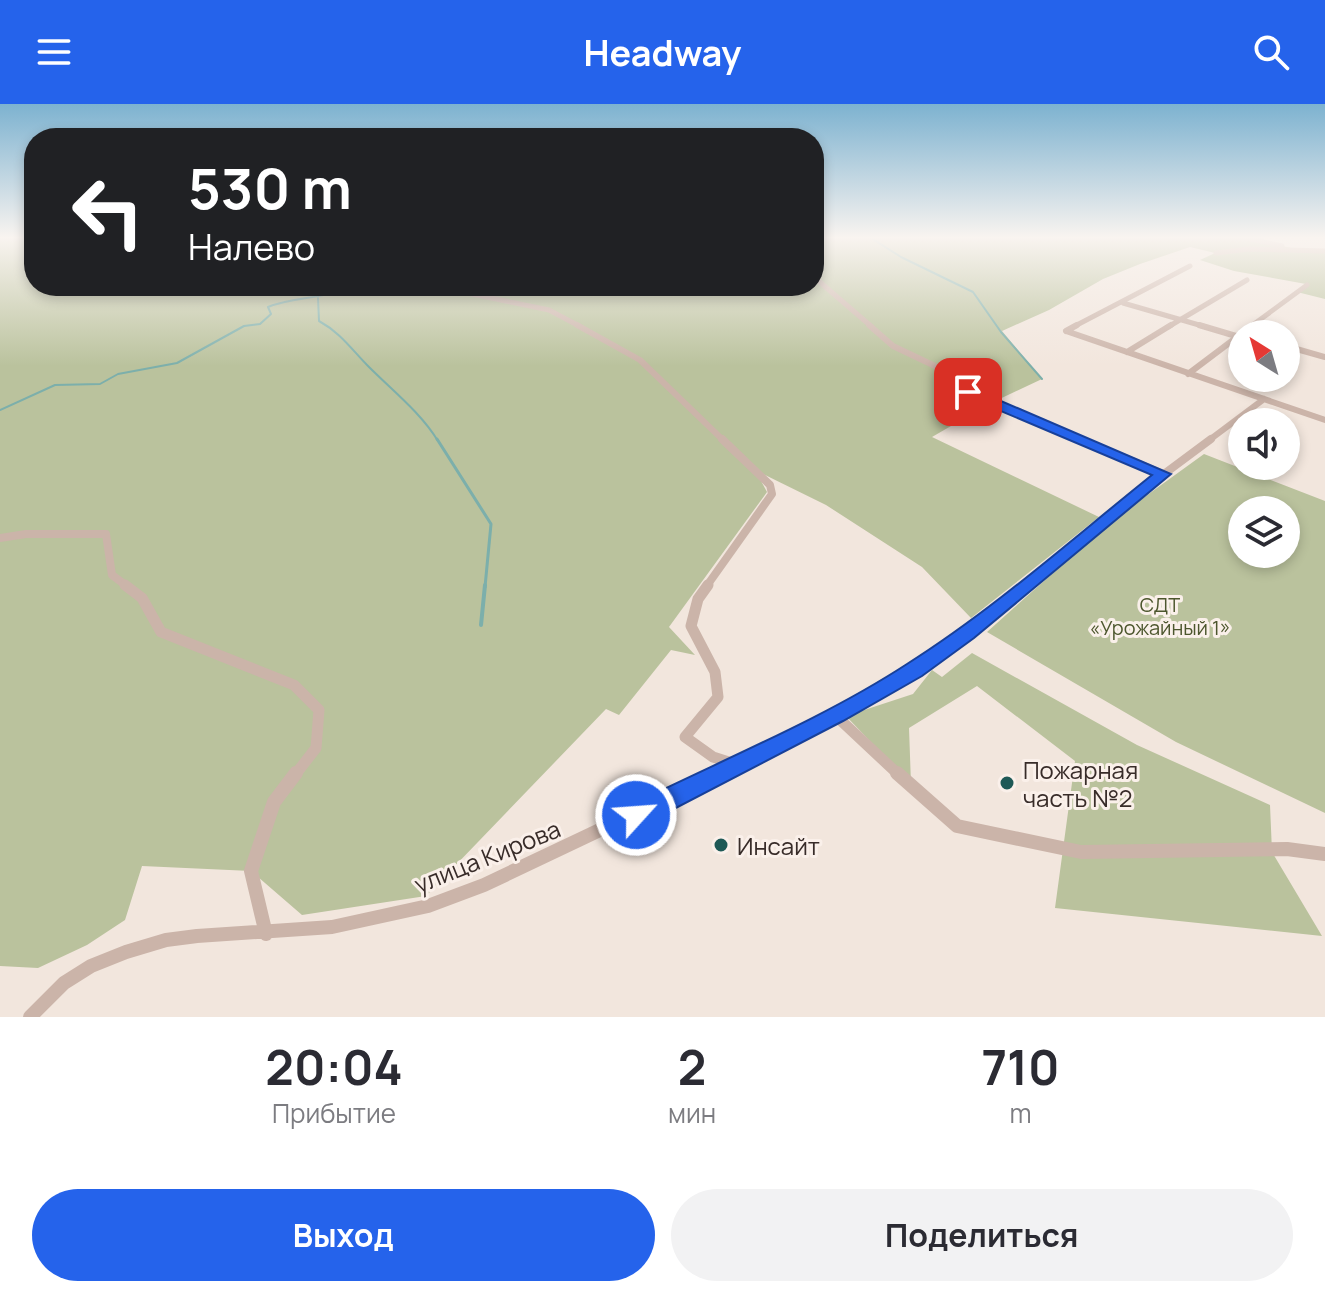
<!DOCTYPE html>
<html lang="ru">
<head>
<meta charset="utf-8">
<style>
	body { margin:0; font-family:Manrope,sans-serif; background:#f2f2f3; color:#2b2b33; height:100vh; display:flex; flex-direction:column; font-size:30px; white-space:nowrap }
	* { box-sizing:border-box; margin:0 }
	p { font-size:26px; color:#7c7c81 }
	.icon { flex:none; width:44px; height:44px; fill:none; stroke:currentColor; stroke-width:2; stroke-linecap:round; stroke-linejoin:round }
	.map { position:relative; height:913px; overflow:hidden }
	.side { display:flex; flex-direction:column; background:#fff; flex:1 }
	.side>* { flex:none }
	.guide { position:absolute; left:24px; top:24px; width:800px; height:168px; border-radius:32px; box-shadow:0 4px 12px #0003; background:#202124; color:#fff; overflow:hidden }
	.needle { width:52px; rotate:323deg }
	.controls { position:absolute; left:1228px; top:216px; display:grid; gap:16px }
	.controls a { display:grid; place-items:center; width:72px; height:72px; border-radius:50%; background:#fff; box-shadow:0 4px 12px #0003; font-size:40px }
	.pin { position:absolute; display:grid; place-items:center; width:68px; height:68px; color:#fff; margin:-34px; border-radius:16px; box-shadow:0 4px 12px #0006 }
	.me { position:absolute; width:88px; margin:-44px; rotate:64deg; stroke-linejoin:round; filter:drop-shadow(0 0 6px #0008) }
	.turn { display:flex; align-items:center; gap:28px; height:168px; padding:0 32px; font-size:36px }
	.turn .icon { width:104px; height:104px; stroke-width:2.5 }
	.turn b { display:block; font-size:56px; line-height:68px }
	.eta { display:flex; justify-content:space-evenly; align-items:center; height:136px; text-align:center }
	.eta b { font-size:48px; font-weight:700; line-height:56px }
	.cta { display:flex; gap:16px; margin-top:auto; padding:16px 32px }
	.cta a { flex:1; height:92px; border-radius:48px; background:#2563eb; color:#fff; font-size:32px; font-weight:700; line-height:92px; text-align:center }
	.cta a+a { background:#f2f2f3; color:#2b2b33 }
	header { display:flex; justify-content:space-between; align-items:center; height:104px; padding:0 32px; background:#2563eb; color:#fff; font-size:36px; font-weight:700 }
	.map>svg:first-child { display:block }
	.green { fill:#bac29d; fill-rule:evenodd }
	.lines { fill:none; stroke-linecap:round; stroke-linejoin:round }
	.stream-far2 { stroke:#7cafab; stroke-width:2 }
	.stream-far1 { stroke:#7cafab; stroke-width:3 }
	.stream { stroke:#7cafab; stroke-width:4 }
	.minor-far4 { stroke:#cbb4a9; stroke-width:5 }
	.minor-far3 { stroke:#cbb4a9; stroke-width:6 }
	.minor-far2 { stroke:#cbb4a9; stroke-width:8 }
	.minor-far1 { stroke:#cbb4a9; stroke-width:11 }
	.minor { stroke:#cbb4a9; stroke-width:14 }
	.route { fill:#2563eb; stroke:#184099; stroke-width:2 }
	.poi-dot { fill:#1e5956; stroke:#faf0ea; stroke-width:3 }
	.labels { text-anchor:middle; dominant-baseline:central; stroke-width:6; stroke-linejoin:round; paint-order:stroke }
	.park-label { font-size:20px; fill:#4c562d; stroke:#faf0ea }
	.near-poi-label { font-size:24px; fill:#382c29; stroke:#faf0ea; text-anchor:start }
	.near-street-label { font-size:24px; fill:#382c29; stroke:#faf0ea }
</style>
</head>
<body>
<header><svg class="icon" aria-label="menu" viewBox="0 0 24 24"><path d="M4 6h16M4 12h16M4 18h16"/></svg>Headway<svg class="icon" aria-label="search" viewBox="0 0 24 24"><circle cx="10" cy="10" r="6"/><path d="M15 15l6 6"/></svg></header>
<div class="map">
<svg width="1325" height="913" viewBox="0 0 1325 913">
	<rect width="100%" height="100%" fill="#f2e6dd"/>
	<!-- green -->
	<path class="green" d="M0 134H34V182H814V134H1247L1305 147H1325V195L1297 188 1306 180 1234 167 1200 156 1215 149 1190 143 1140 160 1103 175 1049 206 1002 227 1042 275 989 300 932 333 1099 413 971 514 922 463 826 401 755 366 767 388 669 523 695 551 671 546 619 611 606 605 426 792 302 811 251 767 142 762 125 816 87 841 38 864 0 862Z
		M1204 350 1325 397V709L1176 638 987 528 1110 418ZM1242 406H1286V450H1242Z
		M972 549 1137 641 1270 701 1272 748 1322 832 1055 804 1075 657 977 582 909 624 911 680 846 612 913 590 932 566 942 573Z"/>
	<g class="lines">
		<!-- stream-far2 -->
		<path class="stream-far2" d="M871 134 901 153 973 188 1001 228 1042 275
			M318 194 319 217C341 229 352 246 369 263 393 287 421 309 438 337
			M0 306 55 281 100 280 118 270 177 259 244 222 260 220 271 210 268 203C294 192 324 196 349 182"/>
		<!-- stream-far1 -->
		<path class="stream-far1" d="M437 335 491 420 485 483"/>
		<!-- stream -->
		<path class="stream" d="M481 521 485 481"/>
		<!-- minor-far4 -->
		<path class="minor-far4" d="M1247 134 1282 142
			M1216 149 1249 145 1325 147
			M814 173 872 223
			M434 182 549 206 581 223
			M1123 199 1206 223
			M1073 223 1190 162
			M1168 223 1247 176
			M1250 223 1307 181"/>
		<!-- minor-far3 -->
		<path class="minor-far3" d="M577 221 640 256 724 337
			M869 221 893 242 979 283 968 288 1084 337
			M1199 221 1236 232
			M1066 227 1325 316
			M1066 227 1077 221
			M1286 242 1325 253
			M1127 248 1171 221
			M1188 270 1253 221
			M1208 337 1264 295"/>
		<!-- minor-far2 -->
		<path class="minor-far2" d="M1079 335 1163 370
			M0 434 26 430H106L112 471 128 483
			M706 483 772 390 770 381 722 335
			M1022 483 1125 399 1211 335"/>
		<!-- minor-far1 -->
		<path class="minor-far1" d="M125 481 142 494 161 528 294 581 319 606 316 644 295 671
			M708 481 698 495 691 522 715 568 718 593 685 633 713 653 735 660
			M835 611 899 671
			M716 671 914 567 1025 481"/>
		<!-- minor -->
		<path class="minor" d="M897 669 957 722 1081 748 1287 745 1325 750
			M266 830 251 767 274 698 296 669
			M30 913 64 879 91 862 126 848 166 836 197 832 332 823 428 802 484 781 720 669"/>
	</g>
	<!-- sky -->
	<linearGradient id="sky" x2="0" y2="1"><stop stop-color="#7db2d0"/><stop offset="0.51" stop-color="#f9f4f0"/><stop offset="1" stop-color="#f9f4f0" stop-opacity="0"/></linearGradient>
	<rect width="1325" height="262" fill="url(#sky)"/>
	<!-- route -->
	<path class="route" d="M963 285H973L1171 370 974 534 922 572 843 617 645 720 636 723 627 720 623 711 627 703C719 657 821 616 907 560 994 505 1072 435 1152 371L963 291Z"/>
	<!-- markers -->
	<g class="poi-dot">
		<circle cx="1007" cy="679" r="8"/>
		<circle cx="721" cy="741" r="8"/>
	</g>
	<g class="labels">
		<!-- park labels -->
		<g class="park-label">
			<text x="1160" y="500">СДТ<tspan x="1160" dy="23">«Урожайный 1»</tspan></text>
		</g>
		<!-- near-poi labels -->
		<g class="near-poi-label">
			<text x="1023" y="665">Пожарная<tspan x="1023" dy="28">часть №2</tspan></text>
			<text x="737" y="741">Инсайт</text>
		</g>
		<!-- near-street labels -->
		<g class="near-street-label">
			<text transform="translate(487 752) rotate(-22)">улица Кирова</text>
		</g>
	</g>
</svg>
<div class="controls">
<a><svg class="needle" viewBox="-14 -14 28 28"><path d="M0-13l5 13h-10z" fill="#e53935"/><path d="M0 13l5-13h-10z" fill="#7c7c81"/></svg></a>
<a><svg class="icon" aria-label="sound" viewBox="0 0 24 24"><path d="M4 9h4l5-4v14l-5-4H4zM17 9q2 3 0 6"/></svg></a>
<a><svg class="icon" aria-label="layers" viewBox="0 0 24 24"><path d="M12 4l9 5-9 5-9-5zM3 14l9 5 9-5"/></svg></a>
</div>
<div class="pin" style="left:968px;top:288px;background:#d93025"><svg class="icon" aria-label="arrive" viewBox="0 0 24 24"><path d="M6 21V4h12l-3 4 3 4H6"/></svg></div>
<svg class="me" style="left:636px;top:711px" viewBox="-20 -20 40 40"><circle r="17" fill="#2563eb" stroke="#fff" stroke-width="3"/><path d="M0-11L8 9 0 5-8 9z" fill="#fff"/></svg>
<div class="guide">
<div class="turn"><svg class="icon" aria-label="left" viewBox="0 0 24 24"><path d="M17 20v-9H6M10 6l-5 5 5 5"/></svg><div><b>530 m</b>Налево</div></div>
</div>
</div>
<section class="side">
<div class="eta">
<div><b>20:04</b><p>Прибытие</p></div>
<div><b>2</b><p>мин</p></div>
<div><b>710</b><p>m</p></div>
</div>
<div class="cta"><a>Выход</a><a>Поделиться</a></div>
</section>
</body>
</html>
